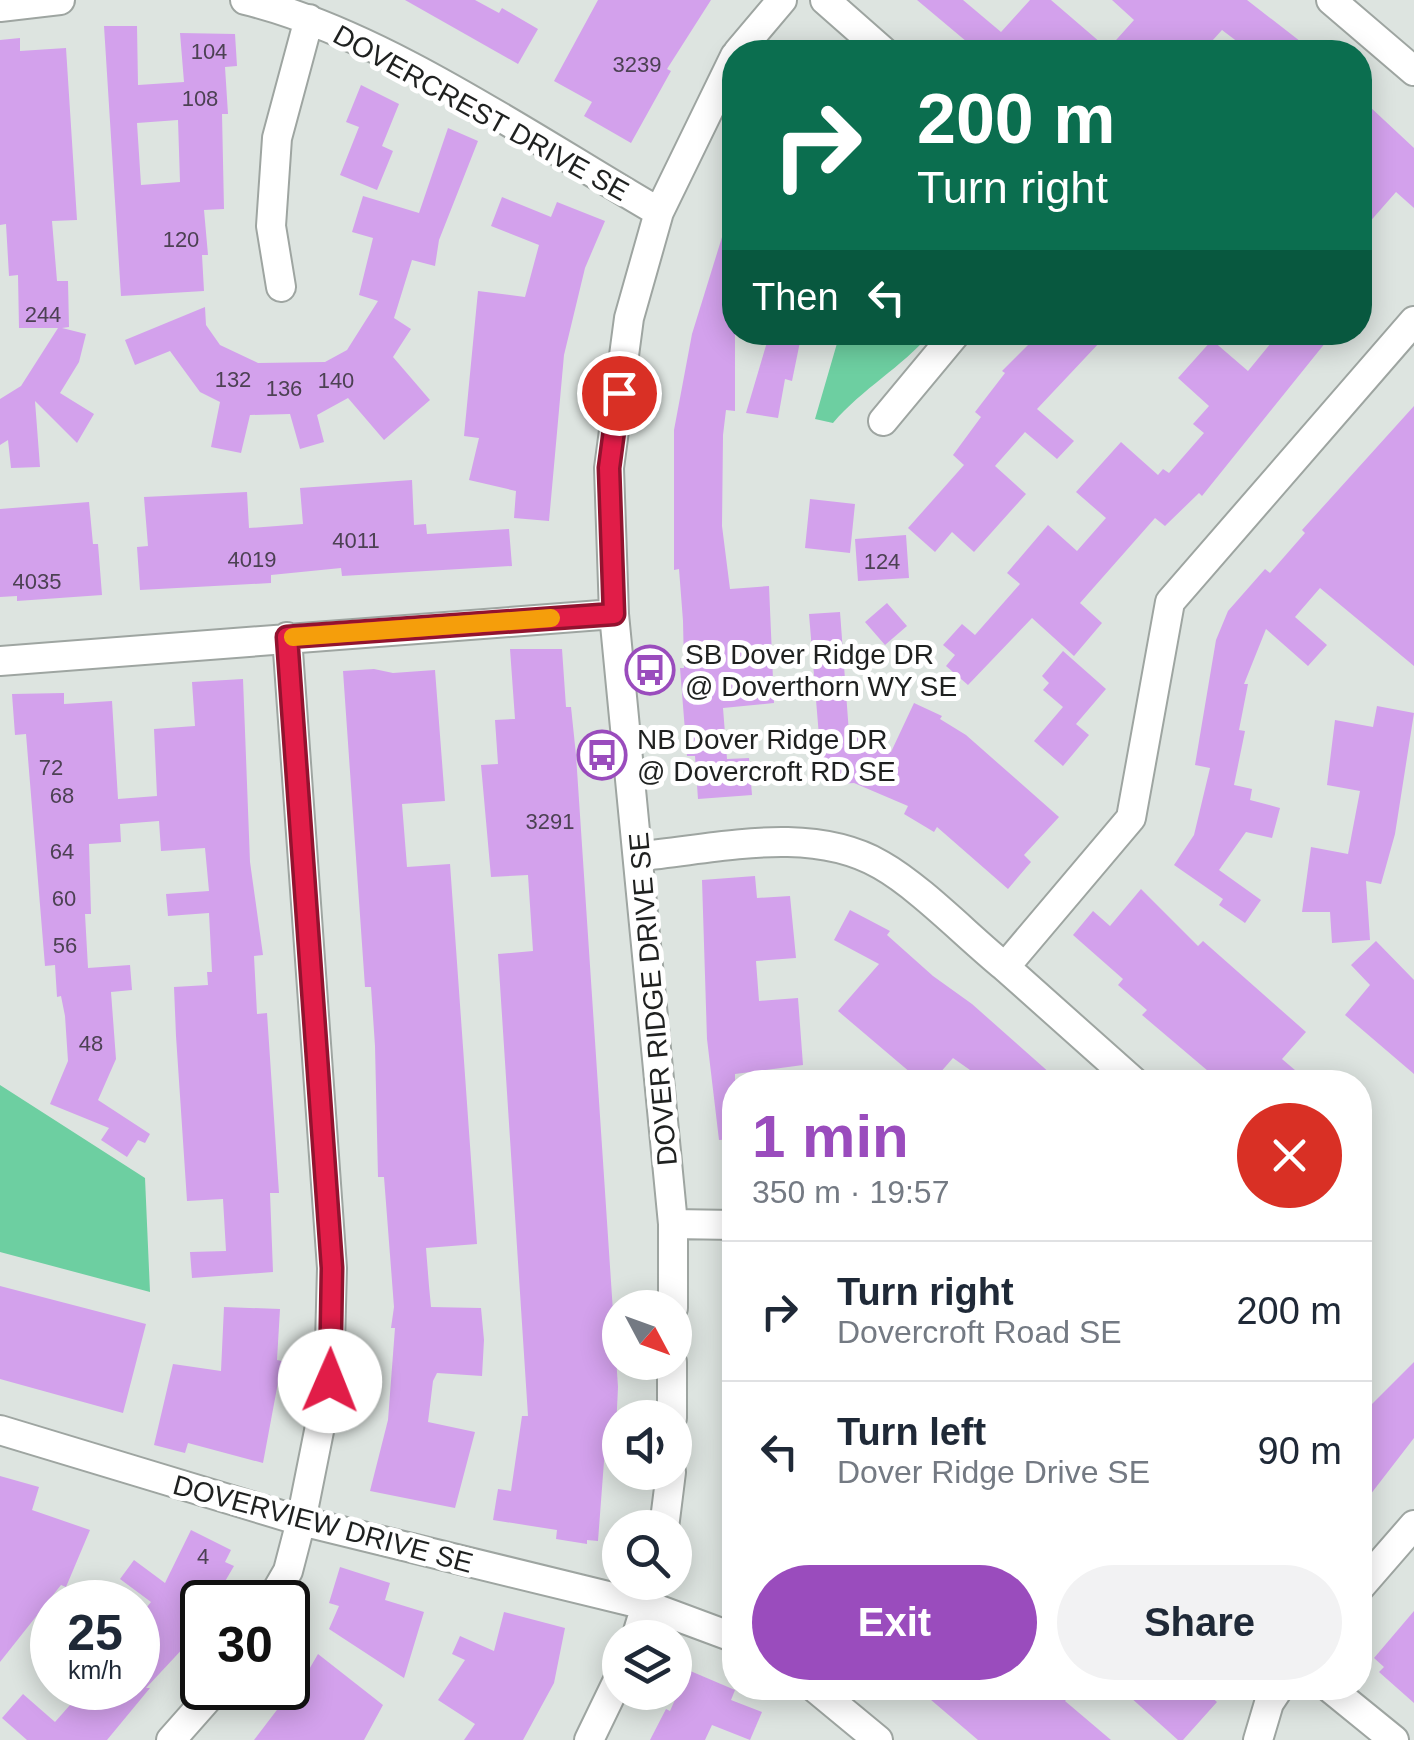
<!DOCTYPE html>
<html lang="en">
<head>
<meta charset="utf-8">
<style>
	body { margin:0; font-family:Helvetica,sans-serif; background:#f2f2f3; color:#1f2937; height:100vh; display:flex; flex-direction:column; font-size:38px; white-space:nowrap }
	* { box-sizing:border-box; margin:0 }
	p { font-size:32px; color:#747a83 }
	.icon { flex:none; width:55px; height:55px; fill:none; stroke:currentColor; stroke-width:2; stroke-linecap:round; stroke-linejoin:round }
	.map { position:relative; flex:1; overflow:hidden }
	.panel { position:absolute; left:722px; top:1070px; width:650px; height:630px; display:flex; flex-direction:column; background:#fff; border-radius:40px; box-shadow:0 5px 25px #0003 }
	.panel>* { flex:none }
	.hud { position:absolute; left:722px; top:40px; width:650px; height:305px; border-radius:40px; box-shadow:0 5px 25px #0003; background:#0b6e4f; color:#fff; overflow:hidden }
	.needle { width:65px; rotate:131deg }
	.buttons { position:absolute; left:602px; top:1290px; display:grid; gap:20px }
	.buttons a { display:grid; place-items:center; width:90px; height:90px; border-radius:50%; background:#fff; box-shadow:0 5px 25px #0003; font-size:50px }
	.speed { position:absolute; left:30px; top:1580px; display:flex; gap:20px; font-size:50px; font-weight:700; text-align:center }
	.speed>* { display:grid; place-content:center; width:130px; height:130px; border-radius:50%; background:#fff; box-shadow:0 5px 25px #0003; line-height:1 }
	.speed small { font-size:25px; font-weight:400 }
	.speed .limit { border:5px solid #111; border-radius:15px; background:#fff; color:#111 }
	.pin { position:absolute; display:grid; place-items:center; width:85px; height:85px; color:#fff; margin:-42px; border:5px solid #fff; border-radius:50%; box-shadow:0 2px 10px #0007 }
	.me { position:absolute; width:110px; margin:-55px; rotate:1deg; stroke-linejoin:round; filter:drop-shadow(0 0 8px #0008) }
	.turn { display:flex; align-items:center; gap:35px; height:210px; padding:0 30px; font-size:45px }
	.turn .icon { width:130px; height:130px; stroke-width:2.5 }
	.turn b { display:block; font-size:70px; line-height:85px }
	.then { display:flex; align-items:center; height:95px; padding:0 30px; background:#0003; gap:20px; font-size:38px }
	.round { display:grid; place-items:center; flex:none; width:105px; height:105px; border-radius:52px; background:#f2f2f3 }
	.summary { display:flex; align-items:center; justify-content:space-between; height:170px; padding:0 30px }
	h1 { font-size:60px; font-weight:700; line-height:75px; color:#9a4cbd }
	.action { display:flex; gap:20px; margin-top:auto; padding:20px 30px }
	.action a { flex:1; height:115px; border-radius:60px; background:#9a4cbd; color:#fff; font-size:40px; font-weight:700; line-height:115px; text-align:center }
	.action a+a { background:#f2f2f3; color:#1f2937 }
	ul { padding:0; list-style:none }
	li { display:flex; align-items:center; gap:30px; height:140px; padding:0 30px; border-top:2px solid #e0e1e3 }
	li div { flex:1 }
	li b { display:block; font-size:38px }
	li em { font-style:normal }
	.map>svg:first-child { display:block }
	.green { fill:#6dcfa1 }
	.building { fill:#d3a1ec; fill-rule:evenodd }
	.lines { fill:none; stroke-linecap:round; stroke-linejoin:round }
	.minor-casing { stroke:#9ea5a1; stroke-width:32 }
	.minor { stroke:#fff; stroke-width:28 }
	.route-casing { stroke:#92132f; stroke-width:25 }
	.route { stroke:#e11d48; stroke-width:18 }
	.slow { stroke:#f59e0b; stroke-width:18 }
	.labels { text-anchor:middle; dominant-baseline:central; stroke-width:10; stroke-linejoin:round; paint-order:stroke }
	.number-label { font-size:22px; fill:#4c4153 }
	.street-label { font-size:28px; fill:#1f2120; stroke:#fff }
	.poi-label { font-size:28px; fill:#1f2120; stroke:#fff; text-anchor:start }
</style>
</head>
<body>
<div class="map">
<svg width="1414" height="1740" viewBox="0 0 1414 1740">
	<rect width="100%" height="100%" fill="#dde4e0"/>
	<!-- green -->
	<path class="green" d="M840 333V332L931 333C901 368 863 388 833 423L815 419Z
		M0 1085 145 1178 150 1292 0 1252Z"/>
	<!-- building -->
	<path class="building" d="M405 0H475L499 13 502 8 538 29 518 64Z
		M598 0H711L667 69 671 71 631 143 584 116 592 102 554 81Z
		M917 0H963L1001 32 1030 0H1051L1108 49 1134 20 1112 0H1247L1314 52H1251L1222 30 1202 52H979Z
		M104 26H137L138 85 184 82 180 33 235 34 237 66 225 67 228 114H222L224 209 204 210 208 255H202L204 291 121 296ZM178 120 180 182 141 185 137 123Z
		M20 38V51L66 48 77 220 52 221 57 281H68L69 327 62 328 86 334 79 362 60 393 94 414 77 443 35 401 40 467 11 468 8 440 0 445V399L21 386 58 328H19L18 275 9 276 6 224 0 225V40Z
		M361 85 399 104 382 146 393 151 377 190 340 175 359 127 346 122Z
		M1369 106 1414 148V208L1396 192 1360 233V116Z
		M448 128 478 141 439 240 435 266 412 260 394 318 411 329 393 357 430 400 384 440 348 398 317 415 324 442 300 449 290 414 250 415 241 453 211 447 220 402 200 392 170 351 135 365 125 340 205 307 206 325 220 345 258 363 325 362 347 350 378 301 359 295 373 238 352 232 363 196 419 213Z
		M502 197 551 217 557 202 605 221 585 268 564 355 549 521 514 518 516 491 469 480 479 438 464 436 478 291 525 297 539 245 491 226Z
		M731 208 735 209V411L726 410 723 435 722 526 730 589 769 586 774 703 723 708 727 759 749 758 752 795 698 799 695 756H687L680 668H684L683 621 679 569 674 570V430L692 334Z
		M770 332H802L792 381 785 379 778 418 746 413Z
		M1041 332H1090L1101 341 1037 409 1074 441 1057 459 1025 432 995 466 1026 494 974 552 952 532 935 552 908 528 964 465 953 455 981 417 975 412 1005 373 1002 371Z
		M1280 332H1334L1202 496 1199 493 1165 526 1155 518 1080 603 1102 623 1074 656 1032 618 968 685 946 666 955 655 943 645 962 624 975 635 1020 584 1007 573 1048 525 1077 551 1106 518 1076 492 1121 442 1158 475 1163 469 1169 473 1204 433 1193 424 1209 406 1178 378 1212 340 1248 371Z
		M1414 406V666L1320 588 1295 617 1327 645 1308 666 1266 629 1244 684H1248L1239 730 1245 731 1234 785 1252 789 1250 800 1280 808 1272 838 1246 832 1219 870 1261 900 1245 923 1219 905 1223 899 1174 865 1194 835 1210 768 1195 765 1216 640 1228 611 1265 569 1270 573 1305 533 1302 530Z
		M412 480 414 525 426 524 427 534 509 529 512 566 342 576 341 568 271 575V583L140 590 137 547 148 546 144 497 247 492 249 528 303 524 300 488Z
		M810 499 855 504 850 553 805 548Z
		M89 502 93 544H98L102 595 17 601V596L0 597V509Z
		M906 535 909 578 858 581 855 539Z
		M887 603 907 626 885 645 865 622Z
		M840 612 849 733 891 752 914 703 942 716 940 719 966 735 1059 817 1024 855 1031 862 1008 889 937 827 934 832 904 814 908 806 854 783 823 785 809 614Z
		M510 649H562L566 707H571L576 755 618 1387 616 1430 611 1448H605L598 1541 587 1540V1544L556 1539 557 1530 493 1520 498 1489 511 1491 522 1416H528L498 954 533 951 528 875 491 877 481 765 498 764 495 720 515 719Z
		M1063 651 1106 689 1076 724 1089 735 1063 766 1034 741 1063 707 1043 690 1049 683 1042 676Z
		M374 669 393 673 435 670 445 801 402 804 407 867 450 864 477 1244 426 1248 429 1286 431 1307 481 1308 484 1340 482 1376 437 1373 433 1381 428 1422 475 1432 455 1508 370 1491 388 1420 395 1328H391L394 1307 384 1177H378L375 1046 371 987H365L343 671Z
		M243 679 250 862 263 955 254 956 257 1014 267 1013 279 1193H270L273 1272 192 1278 190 1252 226 1251 223 1199 187 1201 176 1036 174 987 208 985 207 972H212L209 913 168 916 166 894 209 891 205 848 161 851 159 821 120 824 121 842 89 844 91 914H85L88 968 130 965 132 990 111 992 116 1059 98 1100 150 1134 145 1143 138 1140 127 1157 101 1140 109 1128 50 1104 68 1061 65 1016 61 996 57 997 55 965 45 966 26 734 15 735 12 694 64 693V704L112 701 118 799 157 796 154 729 195 726 192 682Z
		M1377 706 1414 713 1395 834 1381 884 1366 881 1370 940 1332 943 1330 912H1302L1311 847 1348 854 1360 791 1327 785 1335 720 1373 727Z
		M755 876 757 898 790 896 796 958 756 961 759 1001 798 998 803 1065 735 1074V1139L719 1140 707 1039 702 880Z
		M1141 889 1198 946 1203 941 1306 1032 1282 1059 1309 1082H1221L1142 1015 1147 1010 1118 985 1123 979 1073 935 1093 911 1110 926Z
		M850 910 890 931 887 935 933 976 972 1004 1060 1082H987L953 1058 932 1082H903L911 1073 838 1011 879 964 834 940Z
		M1376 941 1414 980V1074L1345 1015 1370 985 1351 965Z
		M0 1286 146 1324 123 1413 0 1379Z
		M224 1307 280 1309 277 1360 282 1361 263 1463 188 1443 185 1453 154 1445 173 1364 221 1371Z
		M1414 1362V1438L1360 1508V1416Z
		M0 1476 39 1487 32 1510 90 1530 66 1587 61 1585 0 1662Z
		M191 1530 231 1550 225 1562 234 1566 213 1602H202V1628L146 1688H150L107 1740H27L2 1718 23 1694 55 1722 85 1688H138V1618L151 1602 120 1579 134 1560 165 1583Z
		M340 1567 390 1583 385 1600 424 1612 404 1678 329 1629 339 1606 329 1603Z
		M1414 1611V1703L1379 1672 1384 1667 1374 1658Z
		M504 1612 565 1628 554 1683 523 1740H464L475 1724 438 1700 465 1660 452 1654 460 1636 494 1651Z
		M318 1654 383 1705 364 1740H254L286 1698 290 1702Z
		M688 1670 735 1690 731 1700 762 1712 750 1740 712 1725 705 1740H650L666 1709 670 1711Z
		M917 1688H1059L1069 1697 1065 1701 1111 1740H978Z
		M1120 1688H1201L1217 1702 1183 1740H1178Z"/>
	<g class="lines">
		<!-- minor casing -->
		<g class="minor-casing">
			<path id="minor" d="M245 0C382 33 536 141 659 212
				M825 0 884 52
				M1331 0 1414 71
				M0 7 60 0
				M738 52 782 0
				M281 287 271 226 277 138 309 19
				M883 421 957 332
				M0 661 614 614
				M640 856C717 849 810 824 881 865 920 887 968 937 1005 967L1131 818 1170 602 1414 321
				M1005 967 1134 1082
				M673 1224 735 1225
				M673 1308V1224L614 614 609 468 629 318 659 212 735 56
				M672 1418V1362
				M0 1430 301 1521 649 1606 735 1638
				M664 1528 671 1472
				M1360 1587 1414 1525
				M270 1602 288 1571 301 1521 329 1381 332 1268 287 637
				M636 1638 653 1582
				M815 1688 878 1740
				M1330 1688 1394 1740
				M171 1740 217 1688
				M589 1740 620 1676
				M1258 1740 1269 1703 1279 1688"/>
		</g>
		<!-- minor -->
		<use href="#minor" class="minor"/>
	</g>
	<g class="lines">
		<!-- route casing -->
		<g class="route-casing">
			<path id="route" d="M330 1381 332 1268 287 637 614 614 609 468 619 393"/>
		</g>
		<!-- route -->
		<use href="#route" class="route"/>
		<!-- slow -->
		<path class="slow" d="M293 637 551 618"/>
	</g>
	<!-- icons -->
	<defs>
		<g id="bus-ring" transform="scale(2.5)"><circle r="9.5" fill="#fff" stroke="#9a4cbd" stroke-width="1.5"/><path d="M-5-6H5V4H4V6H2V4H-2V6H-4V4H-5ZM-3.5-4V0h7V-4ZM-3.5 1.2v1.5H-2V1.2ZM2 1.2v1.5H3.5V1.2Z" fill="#9a4cbd"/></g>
	</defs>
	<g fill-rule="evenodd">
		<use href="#bus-ring" x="650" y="670"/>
		<use href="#bus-ring" x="602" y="755"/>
	</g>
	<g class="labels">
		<!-- number labels -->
		<g class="number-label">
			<text x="209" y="51">104</text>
			<text x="637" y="64">3239</text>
			<text x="200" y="98">108</text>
			<text x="181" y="239">120</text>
			<text x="43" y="314">244</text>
			<text x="233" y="379">132</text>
			<text x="336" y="380">140</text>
			<text x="284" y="388">136</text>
			<text x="356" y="540">4011</text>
			<text x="252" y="559">4019</text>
			<text x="882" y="561">124</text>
			<text x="37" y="581">4035</text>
			<text x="51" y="767">72</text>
			<text x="62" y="795">68</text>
			<text x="550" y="821">3291</text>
			<text x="62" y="851">64</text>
			<text x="64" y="898">60</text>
			<text x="65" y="945">56</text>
			<text x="91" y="1043">48</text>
			<text x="203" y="1556">4</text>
		</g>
		<!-- street labels -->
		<g class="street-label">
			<text transform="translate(481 113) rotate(29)">DOVERCREST DRIVE SE</text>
			<text transform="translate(653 999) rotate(-95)">DOVER RIDGE DRIVE SE</text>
			<text transform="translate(323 1524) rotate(15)">DOVERVIEW DRIVE SE</text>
		</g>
		<!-- poi labels -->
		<g class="poi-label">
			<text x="685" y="654">SB Dover Ridge DR<tspan x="685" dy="32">@ Doverthorn WY SE</tspan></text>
			<text x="637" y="739">NB Dover Ridge DR<tspan x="637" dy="32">@ Dovercroft RD SE</tspan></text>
		</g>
	</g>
</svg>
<div class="buttons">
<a><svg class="needle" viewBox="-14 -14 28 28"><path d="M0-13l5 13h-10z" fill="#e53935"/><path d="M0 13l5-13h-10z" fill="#747a83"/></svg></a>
<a><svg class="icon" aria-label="sound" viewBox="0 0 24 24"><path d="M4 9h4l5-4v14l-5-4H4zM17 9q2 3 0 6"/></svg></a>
<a><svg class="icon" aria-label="search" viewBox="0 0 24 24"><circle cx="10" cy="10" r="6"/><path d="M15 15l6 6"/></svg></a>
<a><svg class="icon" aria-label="layers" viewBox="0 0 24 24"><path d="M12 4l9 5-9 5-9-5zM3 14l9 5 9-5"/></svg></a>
</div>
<div class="speed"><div>25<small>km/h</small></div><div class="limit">30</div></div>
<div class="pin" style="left:619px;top:393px;background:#d93025"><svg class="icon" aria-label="arrive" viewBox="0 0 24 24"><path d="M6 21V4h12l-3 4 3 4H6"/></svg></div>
<svg class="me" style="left:330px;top:1381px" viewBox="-20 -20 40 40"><circle r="19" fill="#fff"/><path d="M0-13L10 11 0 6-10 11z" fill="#e11d48"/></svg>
<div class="hud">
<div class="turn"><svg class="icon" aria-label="right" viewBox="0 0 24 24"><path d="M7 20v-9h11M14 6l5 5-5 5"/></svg><div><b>200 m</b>Turn right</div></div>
<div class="then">Then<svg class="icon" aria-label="left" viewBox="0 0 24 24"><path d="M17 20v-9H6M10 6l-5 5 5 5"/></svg></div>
</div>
<section class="panel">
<div class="summary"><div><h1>1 min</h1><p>350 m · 19:57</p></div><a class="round" style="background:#d93025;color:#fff"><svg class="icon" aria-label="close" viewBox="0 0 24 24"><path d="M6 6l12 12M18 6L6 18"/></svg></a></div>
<ul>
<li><svg class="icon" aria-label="right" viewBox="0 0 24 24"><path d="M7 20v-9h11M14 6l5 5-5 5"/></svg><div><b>Turn right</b><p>Dovercroft Road SE</p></div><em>200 m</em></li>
<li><svg class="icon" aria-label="left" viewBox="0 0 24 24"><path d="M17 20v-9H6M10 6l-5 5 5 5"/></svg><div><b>Turn left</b><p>Dover Ridge Drive SE</p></div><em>90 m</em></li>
</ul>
<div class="action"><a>Exit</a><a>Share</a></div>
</section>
</div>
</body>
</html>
